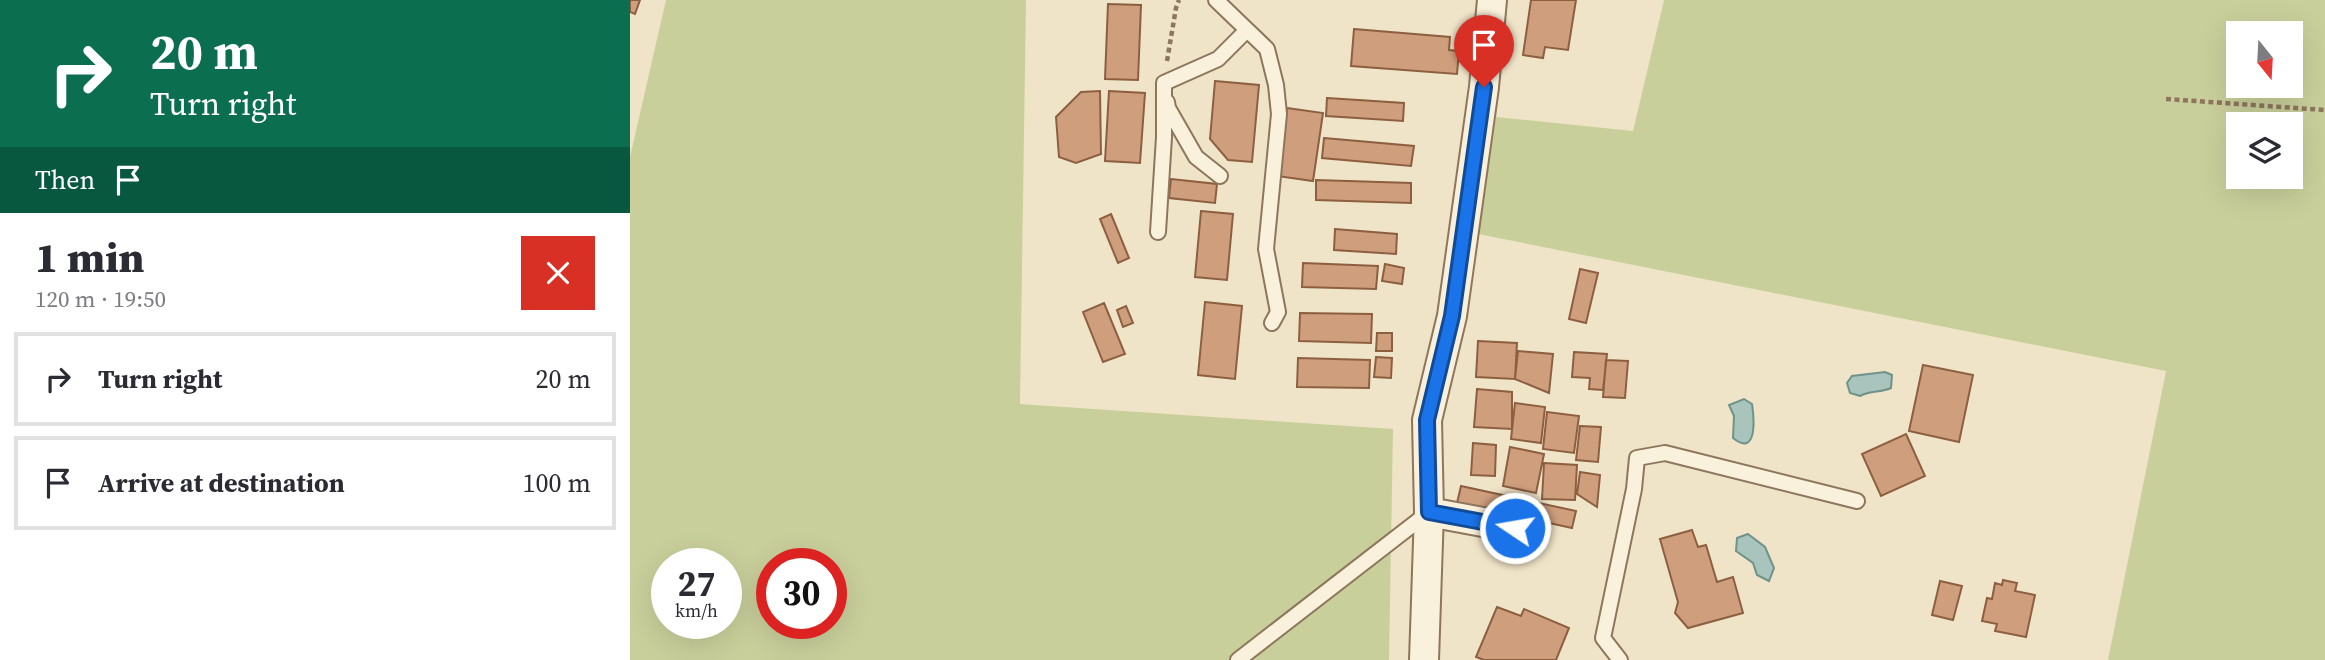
<!DOCTYPE html>
<html lang="en">
<head>
<meta charset="utf-8">
<style>
	body { margin:0; font-family:"Source Serif 4",serif; background:#f2f2f3; color:#2b2b33; height:100vh; display:flex; flex-direction:column; font-size:26px; white-space:nowrap }
	* { box-sizing:border-box; margin:0 }
	p { font-size:23px; color:#7c7c81 }
	.icon { flex:none; width:38px; height:38px; fill:none; stroke:currentColor; stroke-width:2; stroke-linecap:round; stroke-linejoin:round }
	.map { position:relative; flex:1; overflow:hidden }
	.drawer { display:flex; flex-direction:column; background:#fff; width:630px }
	.drawer>* { flex:none }
	.guide { background:#0b6e4f; color:#fff; overflow:hidden }
	.needle { width:46px; rotate:162deg }
	.buttons { position:absolute; left:1596px; top:21px; display:grid; gap:14px }
	.buttons a { display:grid; place-items:center; width:77px; height:77px; border-radius:0px; background:#fff; box-shadow:0 7px 28px #0002; font-size:35px }
	.speed { position:absolute; left:21px; top:548px; display:flex; gap:14px; font-size:35px; font-weight:700; text-align:center }
	.speed>* { display:grid; place-content:center; width:91px; height:91px; border-radius:50%; background:#fff; box-shadow:0 7px 28px #0002; line-height:1 }
	.speed small { font-size:18px; font-weight:400 }
	.speed .limit { border:10px solid #d22; background:#fff; color:#111 }
	.pin { position:absolute; display:grid; place-items:center; width:60px; height:60px; color:#fff; margin:-72px -30px; border-radius:50% 50% 50% 0; rotate:-45deg; box-shadow:0 0 7px #0007 }
	.pin .icon { rotate:45deg }
	.me { position:absolute; width:77px; margin:-38px; rotate:282deg; stroke-linejoin:round; filter:drop-shadow(0 0 5px #0008) }
	.turn { display:flex; align-items:center; gap:24px; height:147px; padding:0 35px; font-size:32px }
	.turn .icon { width:91px; height:91px; stroke-width:2.5 }
	.turn b { display:block; font-size:49px; line-height:60px }
	.then { display:flex; align-items:center; height:66px; padding:0 35px; background:#0003; gap:14px; font-size:26px }
	.round { display:grid; place-items:center; flex:none; width:74px; height:74px; border-radius:0px; background:#f2f2f3 }
	.summary { display:flex; align-items:center; justify-content:space-between; height:119px; padding:0 35px }
	h1 { font-size:42px; font-weight:800; line-height:52px }
	ul { padding:0; list-style:none }
	li { display:flex; align-items:center; gap:21px; height:94px; margin:0 14px 10px; padding:0 21px; border:4px solid #e1e1e2; border-radius:0px }
	li div { flex:1 }
	li b { display:block; font-size:26px }
	li em { font-style:normal }
	main { display:flex; flex:1; min-height:0 }
	.map>svg:first-child { display:block }
	.green { fill:#c9cf9b; fill-rule:evenodd }
	.water { fill:#a9c4bc; stroke:#6f938a; stroke-width:2 }
	.building { fill:#cf9f7d; stroke:#8d5f41; stroke-width:2 }
	.lines { fill:none; stroke-linecap:round; stroke-linejoin:round }
	.service-casing { stroke:#8d765c; stroke-width:18 }
	.minor-casing { stroke:#8d765c; stroke-width:32 }
	.path { stroke:#8d765c; stroke-width:4.5; stroke-dasharray:5 3.5; stroke-linecap:butt }
	.service { stroke:#faf1dc; stroke-width:14 }
	.minor { stroke:#faf1dc; stroke-width:28 }
	.route-casing { stroke:#114b97; stroke-width:18 }
	.route { stroke:#1a73e8; stroke-width:12 }
</style>
</head>
<body>
<main>
<section class="drawer">
<div class="guide">
<div class="turn"><svg class="icon" aria-label="right" viewBox="0 0 24 24"><path d="M7 20v-9h11M14 6l5 5-5 5"/></svg><div><b>20 m</b>Turn right</div></div>
<div class="then">Then<svg class="icon" aria-label="arrive" viewBox="0 0 24 24"><path d="M6 21V4h12l-3 4 3 4H6"/></svg></div>
</div>
<div class="summary"><div><h1>1 min</h1><p>120 m · 19:50</p></div><a class="round" style="background:#d93025;color:#fff"><svg class="icon" aria-label="close" viewBox="0 0 24 24"><path d="M6 6l12 12M18 6L6 18"/></svg></a></div>
<ul>
<li><svg class="icon" aria-label="right" viewBox="0 0 24 24"><path d="M7 20v-9h11M14 6l5 5-5 5"/></svg><div><b>Turn right</b></div><em>20 m</em></li>
<li><svg class="icon" aria-label="arrive" viewBox="0 0 24 24"><path d="M6 21V4h12l-3 4 3 4H6"/></svg><div><b>Arrive at destination</b></div><em>100 m</em></li>
</ul>
</section>
<div class="map">
<svg width="1695" height="660" viewBox="0 0 1695 660">
	<rect width="100%" height="100%" fill="#f0e4c8"/>
	<!-- green -->
	<path class="green" d="M36 0H396L390 404 763 429 759 660H0V157ZM37 564H96V623H37ZM142 564H201V623H142Z
		M1034 0H1695V660H1478L1536 371 848 234 866 117 1003 131ZM1608 33H1661V86H1608ZM1608 124H1661V177H1608Z"/>
	<!-- water -->
	<path class="water" d="M1255 372 1262 375 1261 388C1250 393 1241 390 1230 396L1220 393 1217 383 1222 376Z
		M1114 399 1122 404C1124 417 1128 458 1103 438L1104 416 1099 405Z
		M1118 534 1135 547 1144 568 1139 581 1127 575 1123 563 1106 551 1107 538Z"/>
	<!-- building -->
	<path class="building" d="M0 0H10L5 14 0 12Z
		M901 0H946L938 50 915 47 913 58 893 55Z
		M478 4 511 5 508 80 475 79Z
		M724 29 820 37 819 50 829 51 827 74 721 66Z
		M585 81 629 85 622 162 598 160 580 139Z
		M470 91 471 154 446 163 429 157 426 117 451 92Z
		M479 91 515 93 510 163 475 161Z
		M697 98 774 103 773 121 696 116Z
		M657 108 693 113 683 181 647 176Z
		M694 138 784 146 781 166 692 158Z
		M541 179 587 184 585 203 539 198Z
		M686 180 781 183V203L686 200Z
		M571 211 603 214 597 280 565 277Z
		M481 214 499 258 488 263 470 219Z
		M705 229 767 234 766 254 704 250Z
		M673 263 748 266 746 289 672 287Z
		M755 264 774 268 772 284 752 281Z
		M950 269 968 273 956 323 939 319Z
		M575 302 612 306 605 379 568 375Z
		M474 303 495 354 473 362 453 312Z
		M496 306 503 323 493 327 487 310Z
		M670 313 742 314 741 343 669 341Z
		M747 333H762V351H746Z
		M848 341 887 343 885 379 846 377Z
		M888 351 923 354 919 393 885 379Z
		M944 352 977 354 973 390 959 389 960 378 942 377Z
		M746 357 762 358 761 378 744 377Z
		M668 358 740 360 739 388 667 387Z
		M976 360 998 361 995 398 973 397Z
		M1293 365 1343 375 1329 442 1279 431Z
		M847 389 882 392V429L844 427Z
		M885 403 915 407 911 443 881 439Z
		M917 412 949 416 944 453 913 449Z
		M950 426 971 427 968 462 946 460Z
		M1276 434 1295 476 1251 496 1232 454Z
		M843 443 866 445 865 476 841 475Z
		M880 447 914 454 906 493 873 486Z
		M914 463 947 465 945 500 912 499Z
		M950 472 970 475 967 507 947 494Z
		M831 486 946 511 942 528 827 503Z
		M1062 530 1068 547 1076 545 1087 582 1103 577 1113 613 1058 628 1045 613 1048 602 1030 539Z
		M1373 580 1387 583 1385 591 1405 595 1396 637 1365 631 1367 624 1352 621 1357 598 1362 599 1365 583 1372 585Z
		M1310 581 1332 586 1323 620 1302 615Z
		M867 607 891 616 894 609 939 628 926 660H854L846 657Z"/>
	<g class="lines">
		<!-- service casing -->
		<g class="service-casing">
			<path id="service" d="M586 0 637 49 646 85 649 114 636 249 648 312 642 323
				M537 102 538 108 566 157 590 176
				M528 232 534 137V83L588 59 616 31
				M608 660 798 513
				M990 660 973 638 1004 489 1007 458 1035 453 1227 501"/>
		</g>
		<!-- minor casing -->
		<g class="minor-casing">
			<path id="minor" d="M799 512 885 528
				M794 660 799 512 797 420 822 316 854 87 862 0"/>
		</g>
		<!-- path -->
		<path class="path" d="M537 61 546 8 549 0
			M1536 99 1695 110"/>
		<!-- service -->
		<use href="#service" class="service"/>
		<!-- minor -->
		<use href="#minor" class="minor"/>
	</g>
	<g class="lines">
		<!-- route casing -->
		<g class="route-casing">
			<path id="route" d="M854 87 822 316 797 420 799 512 885 528"/>
		</g>
		<!-- route -->
		<use href="#route" class="route"/>
	</g>
</svg>
<div class="buttons">
<a><svg class="needle" viewBox="-14 -14 28 28"><path d="M0-13l5 13h-10z" fill="#e53935"/><path d="M0 13l5-13h-10z" fill="#7c7c81"/></svg></a>
<a><svg class="icon" aria-label="layers" viewBox="0 0 24 24"><path d="M12 4l9 5-9 5-9-5zM3 14l9 5 9-5"/></svg></a>
</div>
<div class="speed"><div>27<small>km/h</small></div><div class="limit">30</div></div>
<div class="pin" style="left:854px;top:87px;background:#d93025"><svg class="icon" aria-label="arrive" viewBox="0 0 24 24"><path d="M6 21V4h12l-3 4 3 4H6"/></svg></div>
<svg class="me" style="left:885px;top:528px" viewBox="-20 -20 40 40"><circle r="17" fill="#1a73e8" stroke="#fff" stroke-width="3"/><path d="M0-11L8 9 0 5-8 9z" fill="#fff"/></svg>
</div>
</main>
</body>
</html>
